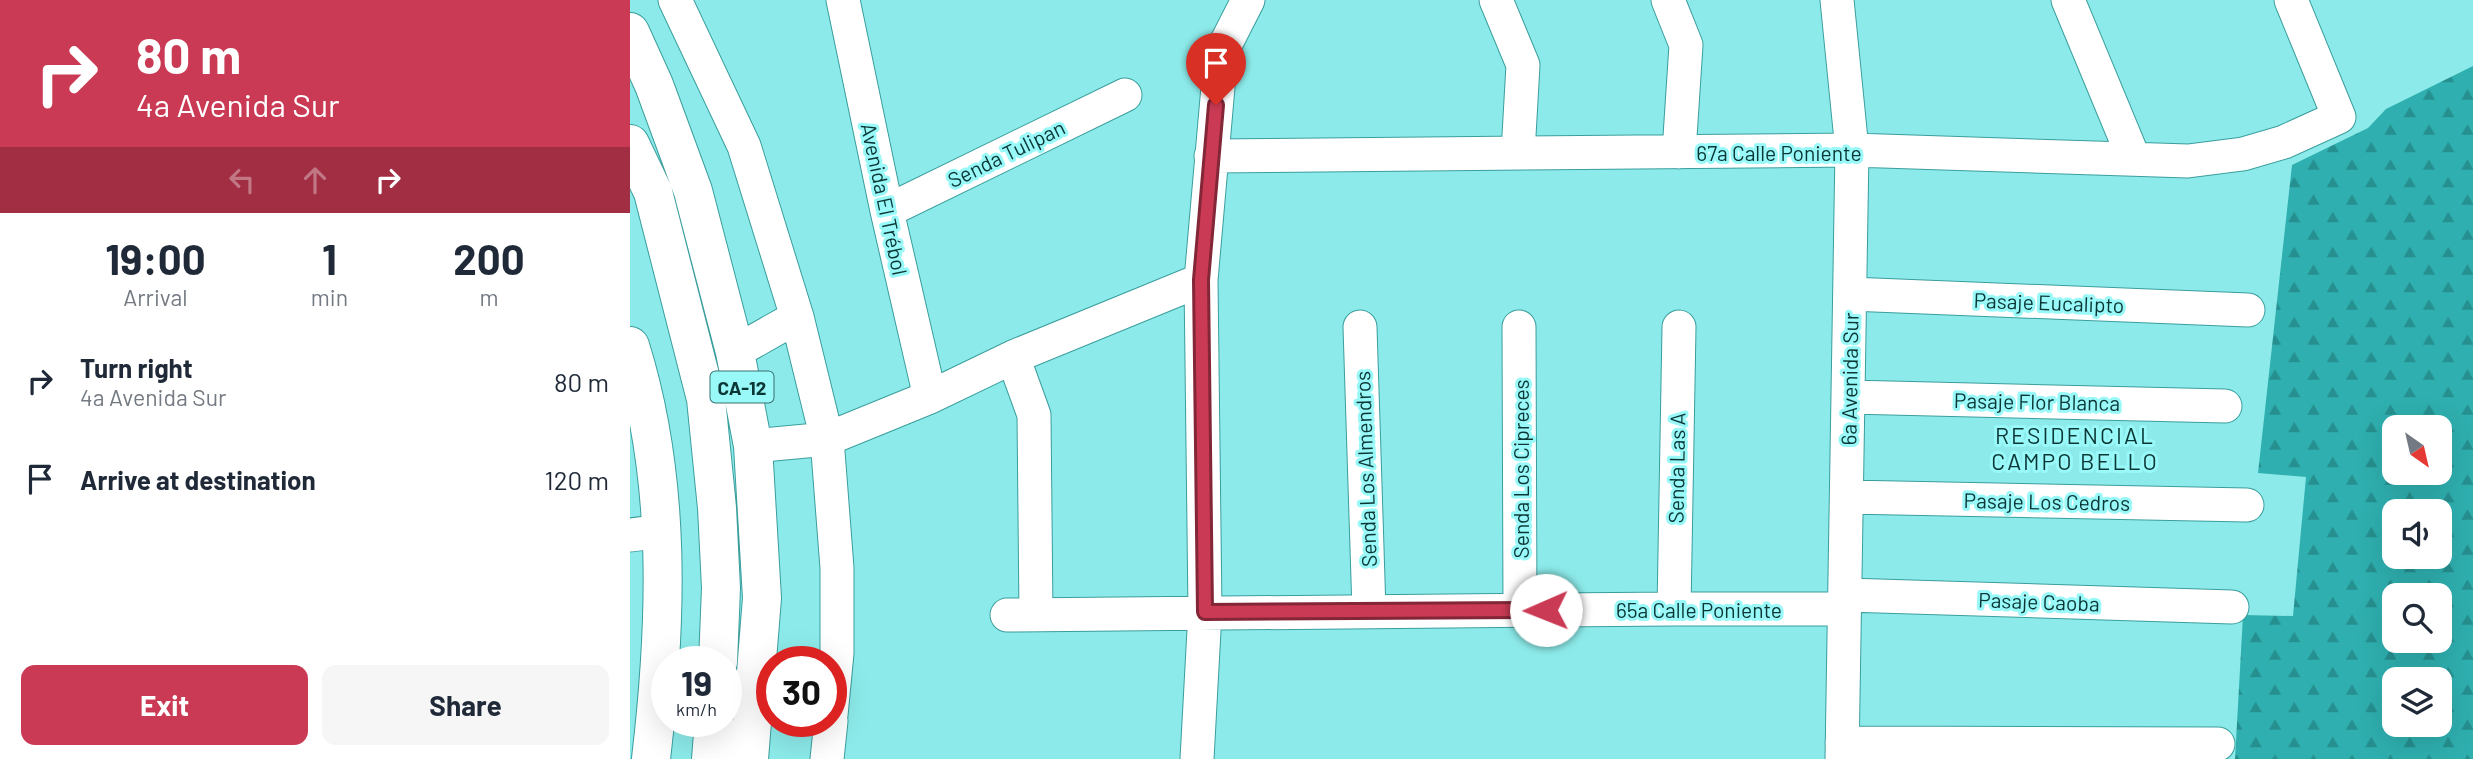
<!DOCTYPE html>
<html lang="en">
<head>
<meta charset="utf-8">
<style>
	body { margin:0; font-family:Barlow,sans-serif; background:#f6f6f7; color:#1f2937; height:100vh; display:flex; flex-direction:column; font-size:26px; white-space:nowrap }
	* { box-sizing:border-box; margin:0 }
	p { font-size:23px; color:#747a83 }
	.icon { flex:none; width:38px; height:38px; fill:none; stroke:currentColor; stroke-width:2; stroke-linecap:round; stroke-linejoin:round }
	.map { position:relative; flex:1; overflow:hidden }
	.sheet { display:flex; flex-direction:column; background:#fff; width:630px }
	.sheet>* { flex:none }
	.banner { background:#ca3a54; color:#fff; overflow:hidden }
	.needle { width:46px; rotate:146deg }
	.buttons { position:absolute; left:1752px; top:415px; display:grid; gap:14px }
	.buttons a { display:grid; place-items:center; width:70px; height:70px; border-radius:14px; background:#fff; box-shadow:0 7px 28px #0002; font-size:35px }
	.speed { position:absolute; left:21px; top:646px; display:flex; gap:14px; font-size:35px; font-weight:700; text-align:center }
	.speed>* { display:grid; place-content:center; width:91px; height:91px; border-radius:50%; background:#fff; box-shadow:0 7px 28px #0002; line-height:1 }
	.speed small { font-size:18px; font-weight:400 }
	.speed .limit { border:10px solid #d22; background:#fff; color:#111 }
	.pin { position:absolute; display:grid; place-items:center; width:60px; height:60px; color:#fff; margin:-72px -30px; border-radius:50% 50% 50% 0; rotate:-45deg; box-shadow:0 0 7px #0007 }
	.pin .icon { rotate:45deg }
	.me { position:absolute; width:77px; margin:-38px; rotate:269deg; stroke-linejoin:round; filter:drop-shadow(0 0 5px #0008) }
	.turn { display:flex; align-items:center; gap:24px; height:147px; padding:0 21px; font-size:32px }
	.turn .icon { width:91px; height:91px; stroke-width:2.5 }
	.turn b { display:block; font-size:49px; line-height:60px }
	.lanes { display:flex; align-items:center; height:66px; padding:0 21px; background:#0003; justify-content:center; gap:35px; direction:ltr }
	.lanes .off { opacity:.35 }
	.eta { display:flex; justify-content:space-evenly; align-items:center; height:119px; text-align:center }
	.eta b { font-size:42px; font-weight:700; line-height:49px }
	.primary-button { display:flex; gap:14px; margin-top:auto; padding:14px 21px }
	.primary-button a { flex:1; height:80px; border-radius:14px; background:#ca3a54; color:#fff; font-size:28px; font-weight:700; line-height:80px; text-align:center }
	.primary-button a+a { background:#f6f6f7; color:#1f2937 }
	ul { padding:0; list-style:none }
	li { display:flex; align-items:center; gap:21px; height:98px; padding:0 21px }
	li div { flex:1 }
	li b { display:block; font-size:26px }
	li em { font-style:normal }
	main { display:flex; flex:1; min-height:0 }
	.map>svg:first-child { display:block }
	.forest { fill:url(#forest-firs); fill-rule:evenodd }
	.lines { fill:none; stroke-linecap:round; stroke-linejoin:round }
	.street-casing { stroke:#3a9e9d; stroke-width:35 }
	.secondary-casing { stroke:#3a9e9d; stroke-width:40 }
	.highway-casing { stroke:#3a9e9d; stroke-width:40 }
	.street { stroke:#fff; stroke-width:33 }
	.secondary { stroke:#fff; stroke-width:38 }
	.highway { stroke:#fff; stroke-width:38 }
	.route-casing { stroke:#832637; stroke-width:18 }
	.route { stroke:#ca3a54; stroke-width:12 }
	.labels { text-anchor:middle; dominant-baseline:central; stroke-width:6; stroke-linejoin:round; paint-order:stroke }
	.shield { fill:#99f9f8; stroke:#367070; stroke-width:2 }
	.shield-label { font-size:19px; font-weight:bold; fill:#0b3636 }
	.street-label { font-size:21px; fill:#0b3636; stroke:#99f9f8 }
	.neighbourhood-label { font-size:23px; letter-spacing:2px; fill:#0b3636; stroke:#99f9f8 }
</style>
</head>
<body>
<main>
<section class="sheet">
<div class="banner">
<div class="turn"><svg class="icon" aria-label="right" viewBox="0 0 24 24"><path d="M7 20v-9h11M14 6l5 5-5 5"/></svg><div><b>80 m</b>4a Avenida Sur</div></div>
<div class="lanes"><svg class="icon off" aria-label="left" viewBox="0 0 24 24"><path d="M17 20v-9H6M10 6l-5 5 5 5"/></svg><svg class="icon off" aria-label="ahead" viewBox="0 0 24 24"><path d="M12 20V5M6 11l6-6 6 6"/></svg><svg class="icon" aria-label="right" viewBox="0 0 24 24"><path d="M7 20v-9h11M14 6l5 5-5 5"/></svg></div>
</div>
<div class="eta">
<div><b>19:00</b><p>Arrival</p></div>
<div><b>1</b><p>min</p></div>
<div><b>200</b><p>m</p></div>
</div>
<ul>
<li><svg class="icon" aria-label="right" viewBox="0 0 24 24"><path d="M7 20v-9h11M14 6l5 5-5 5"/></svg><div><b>Turn right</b><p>4a Avenida Sur</p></div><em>80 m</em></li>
<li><svg class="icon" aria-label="arrive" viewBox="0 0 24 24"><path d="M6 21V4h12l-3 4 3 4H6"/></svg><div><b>Arrive at destination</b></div><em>120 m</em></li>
</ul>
<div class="primary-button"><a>Exit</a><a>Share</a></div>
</section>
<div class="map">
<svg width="1843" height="759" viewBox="0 0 1843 759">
	<defs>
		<pattern id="forest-firs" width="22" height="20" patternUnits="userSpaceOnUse" patternTransform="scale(1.75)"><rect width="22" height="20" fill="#2fafaf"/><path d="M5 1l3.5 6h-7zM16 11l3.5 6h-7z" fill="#268f8f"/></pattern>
	</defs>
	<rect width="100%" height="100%" fill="#8cebea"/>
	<!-- forest -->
	<path class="forest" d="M1843 66V759H1605L1613 615 1663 616 1676 477 1628 473 1662 165 1738 128 1756 109ZM1764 427H1810V472H1764ZM1764 511H1810V556H1764ZM1764 595H1810V640H1764ZM1764 679H1810V724H1764Z"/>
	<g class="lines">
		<!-- street casing -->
		<g class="street-casing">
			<path id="street" d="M45 0 114 146 167 317 197 439 207 568V653L201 715
				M213 0 257 211 300 397
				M866 0 893 65 888 153
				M1038 0 1056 45 1049 152
				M1207 0 1222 150 1212 759
				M1438 0 1504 159
				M581 156 1222 150 1558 161 1613 154 1654 142 1709 117 1661 0
				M257 211 495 95
				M1220 294 1618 310
				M730 327 739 611
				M889 327 890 611
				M105 352 167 317
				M383 357 404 415 406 615
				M1219 397 1595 406
				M123 446 197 439 300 397 383 357 571 280
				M1217 497 1617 505
				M0 535 33 531
				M1216 595 1602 607
				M1044 609 1049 327
				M377 615 1044 609H1215
				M1212 743 1588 744
				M197 759 201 721
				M567 759 575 612 571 280 591 53 618 0"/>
		</g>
		<!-- secondary casing -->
		<g class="secondary-casing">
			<path id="secondary" d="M0 346C42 480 37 622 21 759"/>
		</g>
		<!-- highway casing -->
		<g class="highway-casing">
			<path id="highway" d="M0 32 24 85 63 191 105 352 123 446 132 598 119 759
				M0 144 23 192 76 399 87 508 91 588 88 662
				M81 759 84 721"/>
		</g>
		<!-- street -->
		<use href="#street" class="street"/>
		<!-- secondary -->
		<use href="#secondary" class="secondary"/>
		<!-- highway -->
		<use href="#highway" class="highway"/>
	</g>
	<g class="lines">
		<!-- route casing -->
		<g class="route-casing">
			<path id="route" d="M586 105 571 280 575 612 916 610"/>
		</g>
		<!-- route -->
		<use href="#route" class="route"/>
	</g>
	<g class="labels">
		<!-- shield labels -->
		<rect class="shield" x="80.5" y="371.5" width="63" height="31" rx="5"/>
		<g class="shield-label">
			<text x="112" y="387">CA-12</text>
		</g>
		<!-- street labels -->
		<g class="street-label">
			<text x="1149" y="152">67a Calle Poniente</text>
			<text transform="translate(376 153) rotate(-26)">Senda Tulipan</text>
			<text transform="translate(255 199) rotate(78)">Avenida El Trébol</text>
			<text transform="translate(1419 302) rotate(2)">Pasaje Eucalipto</text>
			<text transform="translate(1219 379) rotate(-89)">6a Avenida Sur</text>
			<text transform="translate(1407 401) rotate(1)">Pasaje Flor Blanca</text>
			<text transform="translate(1046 468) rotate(-89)">Senda Las A</text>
			<text transform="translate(735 469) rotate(-92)">Senda Los Almendros</text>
			<text transform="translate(890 469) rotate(-90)">Senda Los Cipreces</text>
			<text transform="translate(1417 501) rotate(1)">Pasaje Los Cedros</text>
			<text transform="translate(1409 601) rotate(2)">Pasaje Caoba</text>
			<text x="1069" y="609">65a Calle Poniente</text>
		</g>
		<!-- neighbourhood labels -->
		<g class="neighbourhood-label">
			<text x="1445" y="435">RESIDENCIAL<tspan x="1445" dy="26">CAMPO BELLO</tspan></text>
		</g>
	</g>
</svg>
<div class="buttons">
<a><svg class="needle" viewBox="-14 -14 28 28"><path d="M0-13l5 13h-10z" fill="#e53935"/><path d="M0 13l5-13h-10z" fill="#747a83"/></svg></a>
<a><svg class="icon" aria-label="sound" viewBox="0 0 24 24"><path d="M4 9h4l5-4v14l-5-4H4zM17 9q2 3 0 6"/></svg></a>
<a><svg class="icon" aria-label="search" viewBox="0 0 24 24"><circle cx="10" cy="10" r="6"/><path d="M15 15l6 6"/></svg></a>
<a><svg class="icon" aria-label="layers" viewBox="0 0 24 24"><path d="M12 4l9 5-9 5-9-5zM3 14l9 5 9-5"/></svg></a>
</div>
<div class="speed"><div>19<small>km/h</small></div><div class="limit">30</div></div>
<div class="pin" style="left:586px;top:105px;background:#d93025"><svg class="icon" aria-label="arrive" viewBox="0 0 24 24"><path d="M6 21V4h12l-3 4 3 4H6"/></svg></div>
<svg class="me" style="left:916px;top:610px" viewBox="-20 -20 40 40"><circle r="19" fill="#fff"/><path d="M0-13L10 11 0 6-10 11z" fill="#ca3a54"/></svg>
</div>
</main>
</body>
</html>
